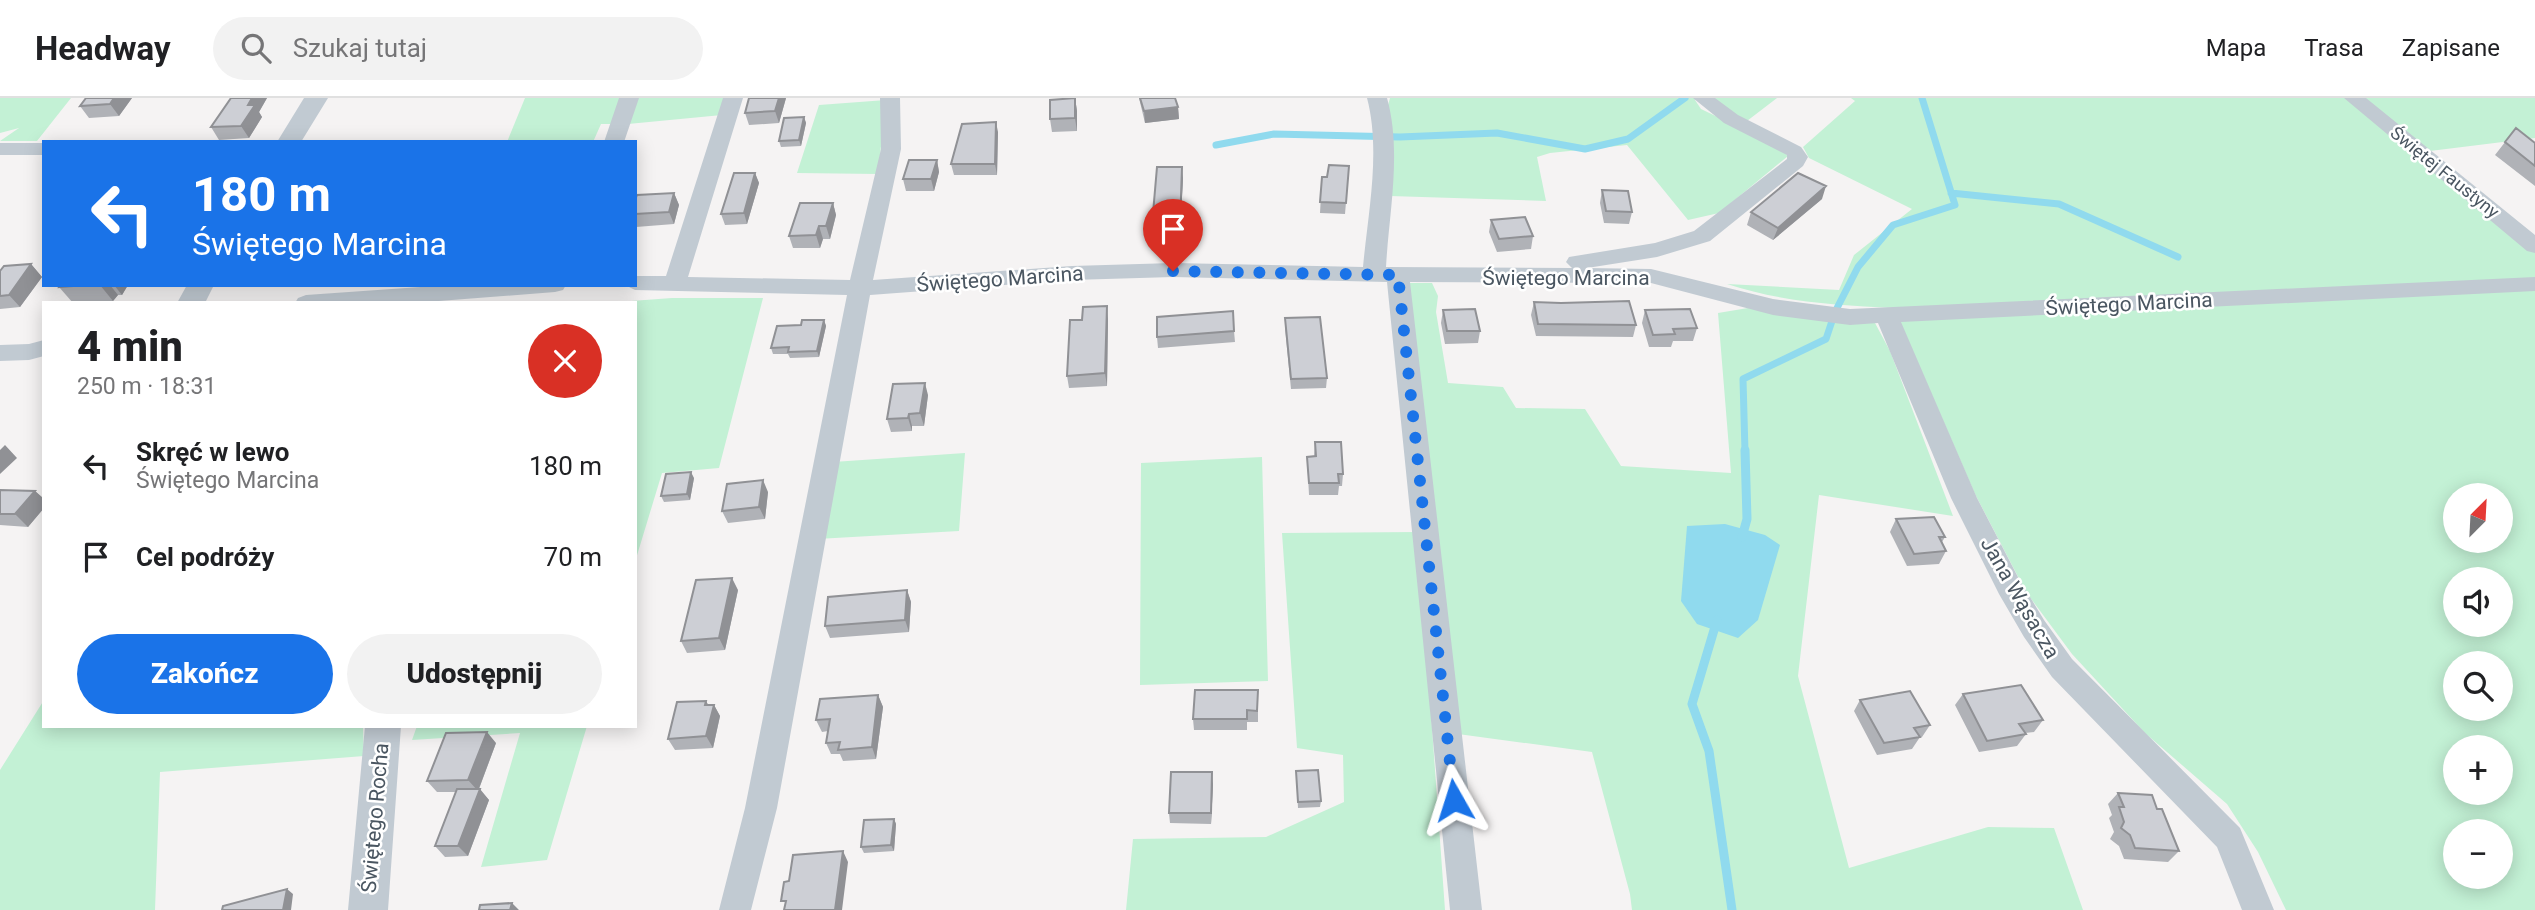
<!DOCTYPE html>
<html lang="pl">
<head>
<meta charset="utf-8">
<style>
	body { margin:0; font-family:Roboto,sans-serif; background:#f2f2f2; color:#202124; height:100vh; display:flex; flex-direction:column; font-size:26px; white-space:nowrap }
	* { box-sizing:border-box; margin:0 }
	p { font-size:23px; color:#757577 }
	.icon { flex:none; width:38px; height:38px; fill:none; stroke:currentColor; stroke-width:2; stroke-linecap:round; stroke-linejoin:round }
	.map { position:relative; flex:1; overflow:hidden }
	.drawer { position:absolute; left:42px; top:203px; width:595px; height:427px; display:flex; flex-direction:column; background:#fff; border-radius:0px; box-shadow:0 4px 18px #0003 }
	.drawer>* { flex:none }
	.banner { position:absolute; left:42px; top:42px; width:595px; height:147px; border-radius:0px; box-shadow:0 4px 18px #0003; background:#1a73e8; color:#fff; overflow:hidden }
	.needle { width:46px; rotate:24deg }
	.tools { position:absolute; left:2443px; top:385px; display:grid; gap:14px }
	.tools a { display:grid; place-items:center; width:70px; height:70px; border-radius:50%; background:#fff; box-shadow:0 4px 18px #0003; font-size:35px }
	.pin { position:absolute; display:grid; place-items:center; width:60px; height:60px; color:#fff; margin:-72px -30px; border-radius:50% 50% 50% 0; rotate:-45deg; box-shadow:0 0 7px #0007 }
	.pin .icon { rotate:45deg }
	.me { position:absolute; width:77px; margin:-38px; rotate:354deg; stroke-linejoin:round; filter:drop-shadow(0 0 5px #0008) }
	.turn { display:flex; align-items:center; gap:24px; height:147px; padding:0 35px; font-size:32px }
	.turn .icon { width:91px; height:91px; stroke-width:2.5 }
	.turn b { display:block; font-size:49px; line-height:60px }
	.round { display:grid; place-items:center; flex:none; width:74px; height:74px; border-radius:37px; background:#f2f2f2 }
	.head { display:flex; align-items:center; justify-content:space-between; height:119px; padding:0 35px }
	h1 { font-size:42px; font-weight:800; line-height:52px }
	.cta { display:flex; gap:14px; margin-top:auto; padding:14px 35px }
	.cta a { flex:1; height:80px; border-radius:42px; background:#1a73e8; color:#fff; font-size:28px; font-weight:800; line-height:80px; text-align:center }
	.cta a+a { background:#f2f2f2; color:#202124 }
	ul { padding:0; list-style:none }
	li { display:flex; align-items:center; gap:21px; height:91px; padding:0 35px }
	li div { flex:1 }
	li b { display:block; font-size:26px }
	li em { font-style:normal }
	header { display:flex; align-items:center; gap:42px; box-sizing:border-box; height:98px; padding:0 35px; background:#fff; border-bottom:2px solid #e0e0e0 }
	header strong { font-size:33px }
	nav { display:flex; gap:38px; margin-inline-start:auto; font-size:24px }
	.search { width:490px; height:63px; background:#f2f2f2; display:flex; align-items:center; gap:18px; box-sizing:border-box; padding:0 24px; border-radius:38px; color:#757577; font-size:26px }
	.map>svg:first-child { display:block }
	.green { fill:#c3f1d5; fill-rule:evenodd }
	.water { fill:#90daee }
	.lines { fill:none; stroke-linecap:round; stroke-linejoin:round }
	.stream-far1 { stroke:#90daee; stroke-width:7 }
	.stream { stroke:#90daee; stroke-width:9 }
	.minor { fill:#c1cad2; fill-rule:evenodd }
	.tertiary { fill:#c1cad2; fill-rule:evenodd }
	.wall { fill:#b0b2b7 }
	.shaded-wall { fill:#909195 }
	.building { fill:#cdcfd5; stroke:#909195; stroke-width:2 }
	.route { stroke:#1a73e8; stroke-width:12; stroke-dasharray:0 21.6 }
	.labels { text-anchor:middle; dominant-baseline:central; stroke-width:5; stroke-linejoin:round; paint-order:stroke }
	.far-street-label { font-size:18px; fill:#4a5661; stroke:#fff }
	.street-label { font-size:21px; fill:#4a5661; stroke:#fff }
</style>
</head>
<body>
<header>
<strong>Headway</strong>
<div class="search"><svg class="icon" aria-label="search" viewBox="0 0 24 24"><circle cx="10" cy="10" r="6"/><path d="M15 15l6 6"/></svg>Szukaj tutaj</div>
<nav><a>Mapa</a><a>Trasa</a><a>Zapisane</a></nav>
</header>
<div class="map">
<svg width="2535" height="812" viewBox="0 0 2535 812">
	<rect width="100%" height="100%" fill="#f5f3f3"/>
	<!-- green -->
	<path class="green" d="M0 0H71L37 43H0L19 30 0 35Z
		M525 0H621L612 26H601L593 44H507Z
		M637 0H727L722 17 628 26Z
		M1390 0H1700L1695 2 1701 11 1782 50 1788 58 1719 115 1688 122 1627 47 1550 55 1537 59 1546 103 1390 98 1387 11Z
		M1714 0H1777L1747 23 1720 8Z
		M1851 0H2356L2535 142V812H2286L2258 754 2227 706 2145 635 2072 556 2026 494 1975 396 1894 210C1837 207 1781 204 1727 186L1839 192 1854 157 1912 111 1809 60 1803 49 1855 3ZM2455 397H2501V443H2455ZM2455 481H2501V527H2455ZM2455 565H2501V611H2455ZM2455 649H2501V695H2455ZM2455 733H2501V779H2455Z
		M2363 0H2535V40L2430 53Z
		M886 2 878 76 797 75 819 7Z
		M1404 185H1432L1438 198 1436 214 1448 285 1503 289 1516 310 1585 311 1621 368 1731 375 1718 215 1748 210 1875 225 1890 253 1953 418 1819 397 1798 578 1849 770 1988 729 2054 730 2083 812H1632L1630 796 1592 654 1458 636Z
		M672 200H763L719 370 662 375 635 464V205H604Z
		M965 355 959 433 817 441 833 364Z
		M1262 359 1268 583 1140 587 1141 365Z
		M1418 434 1445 812H1126L1133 741 1266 739 1344 704 1343 657 1297 650 1282 435Z
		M44 602V628H363L364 658 160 674 155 812H0V672Z
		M417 628H587L547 762 481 769 520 635 412 642Z"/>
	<!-- water -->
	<path class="water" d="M1725 426 1765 437 1780 447 1758 522 1738 540 1697 526 1681 503 1687 428Z"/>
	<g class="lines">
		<!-- stream-far1 -->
		<path class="stream-far1" d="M1216 47 1274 36 1400 39 1497 35 1585 51 1628 41 1685 0
			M1951 95 2059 106 2178 159
			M1836 212 1858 169 1893 127 1955 107 1922 0
			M1745 354 1743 281 1826 241 1833 220"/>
		<!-- stream -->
		<path class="stream" d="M1742 439 1747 421 1745 352
			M1717 522 1692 606 1709 653 1732 812"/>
		<!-- minor -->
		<path class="minor" d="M619 0H639L624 44H604Z
			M723 0H743L688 179 850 182 881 51 880 0H900L901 51 873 182 1072 168 1173 165 1363 169C1368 115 1381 53 1367 0H1387C1402 53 1389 115 1386 169L1572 170 1566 164 1569 159 1655 145 1694 133 1787 61V57L1724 25 1693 0H1715L1738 17 1801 49 1808 59 1803 68 1710 143 1657 159 1587 170 1651 171 1773 201 1850 211 2535 179V193L1901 224 1977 400 2019 481 2044 522 2072 561 2240 730 2274 812H2242L2217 749 2052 579 2024 539 1999 496 1951 400 1878 225 1850 227 1773 217 1651 185 1410 184 1482 812H1450L1387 184 1173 179 1072 182 870 197 777 710 751 812H719L745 710 847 197 635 192 625 187H635V178H666Z
			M2344 0H2366L2535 137V155L2527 153Z
			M0 45H44V57H0Z
			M449 187H566L563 192 555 194 413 205H295L298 200 306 197Z
			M44 242V258L29 262 0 263V247L29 246Z"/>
		<!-- tertiary -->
		<path class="tertiary" d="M304 0H328L301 44H277Z
			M187 187H214L205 205H177Z
			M365 628H401L388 812H348Z"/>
	</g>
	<!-- wall -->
	<path class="wall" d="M132 0 119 18 89 20 80 8Z
		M231 0H267L259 14 262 19 249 40 219 42 211 29Z
		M786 0 779 25 749 27 745 15Z
		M1075 0 1077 13V33L1052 34 1050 21Z
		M1139 0H1175L1178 9 1179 21 1145 25Z
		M804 19 806 25 801 48 781 49 779 43Z
		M2516 30 2535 45V88L2495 57Z
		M998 34 997 77H954L951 66Z
		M937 62 939 74 934 93H906L903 81Z
		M1349 68 1345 116 1320 115 1322 79H1327Z
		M755 75 759 85 747 126 725 127 721 116Z
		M1183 80 1180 137 1153 138 1152 127Z
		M1602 92 1632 114 1629 126 1604 125 1600 105Z
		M674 95 679 107 674 126 636 129 635 126V102Z
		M1822 101 1773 142 1747 127 1751 114Z
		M833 105 836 117 830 141H823L820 150H793L789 138Z
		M1491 122 1533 138 1531 151 1497 154 1489 134Z
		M31 166 42 179 20 209 0 211V173Z
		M60 187H128L122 197H118L113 203 88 205H73L59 189Z
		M1534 204 1636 227 1633 239 1536 238 1531 217Z
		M1443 212 1480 233 1478 245 1445 246 1441 225Z
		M1645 212 1697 230 1693 243H1673L1671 249H1649L1642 225Z
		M1285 220 1327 280 1326 290 1291 291 1285 230Z
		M1108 221 1107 288 1069 290 1067 278 1082 222Z
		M824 222 826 228 819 259 790 260 788 256H773L771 250 801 227Z
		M1234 233 1235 244 1158 250 1157 239Z
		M928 297 924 328H912V333L891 334 887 321Z
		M1315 344 1343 376 1342 388H1339L1338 397H1309L1307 359 1314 358Z
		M694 380 690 402 664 404 661 398Z
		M0 392 35 393 44 401V410L28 429 0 427Z
		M768 394 765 421 728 425 722 413Z
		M1896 421 1945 439 1942 444 1946 453 1939 466 1907 468 1890 434Z
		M738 492 725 552 687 555 681 543Z
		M907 492 911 504 909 534 830 540 825 528Z
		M1258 592V624H1247V632H1194L1193 621Z
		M1963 596 2043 622 2034 634 2025 635 2026 636 2017 648 1979 654 1955 607Z
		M878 597 883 609 876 661 843 663 840 656H831L826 645 828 633 822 634 816 622Z
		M1860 602 1930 627 1922 639H1920L1912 651 1877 657 1854 613Z
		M706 603 708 607H714L720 618 713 650 675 652 668 641Z
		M496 645 479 691 489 702 468 758 445 759 435 748 456 694H437L427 683Z
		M1296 673 1321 703 1320 709 1298 710Z
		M1213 686 1211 726 1170 725 1169 715Z
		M2118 695 2157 711 2179 753 2168 764 2124 761 2119 748 2110 741 2114 734 2109 720 2112 717 2108 706Z
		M894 721 896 726 894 753 864 755 861 749Z"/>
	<!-- shaded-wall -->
	<path class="shaded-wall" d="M114 0H132L119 18 110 6Z
		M252 0H267L259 14 262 19 249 40 241 28 248 7Z
		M779 0H786L779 25 775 13Z
		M1075 0 1077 13V33L1075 20Z
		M1178 9 1179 21 1145 25 1144 13Z
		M804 19 806 25 801 48 799 42Z
		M996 24 998 34 997 77 995 66Z
		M937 62 939 74 934 93 931 81Z
		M1182 69 1183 80 1180 137V126Z
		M755 75 759 85 747 126 744 115Z
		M1826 88 1822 101 1773 142 1778 130Z
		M674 95 679 107 674 126 669 114Z
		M833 105 836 117 830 141 826 128Z
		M819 128 823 141 820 150 816 137Z
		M31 166 42 179 20 209 9 197Z
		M100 187H110L118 197 113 203Z
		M114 187H128L122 197Z
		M1107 208 1108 221 1107 288 1105 275Z
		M824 222 826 228 819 259 817 253Z
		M925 285 928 297 924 328 920 315Z
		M909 316 912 328V333L908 320Z
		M5 347 17 360 0 376V352Z
		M691 374 694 380 690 402 687 396Z
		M763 382 768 394 765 421 759 409Z
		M35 393 44 401V410L28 429 15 416Z
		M732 480 738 492 725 552 719 540Z
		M907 492 911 504 909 534 905 522Z
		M878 597 883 609 876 661 872 649Z
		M706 603 712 614 714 607 720 618 713 650 706 638Z
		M487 634 496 645 478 693 468 682Z
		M1212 674 1213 686 1211 726V715Z
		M480 691 489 702 468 758 458 748Z
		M894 721 896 726 894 753 891 747Z
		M843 753 848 764 842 812H835Z
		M287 791 293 796 291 812H283Z
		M512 805 519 812H510Z"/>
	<!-- building -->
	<path class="building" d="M86 0H114L110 6 80 8Z
		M231 0H252L248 7H255L241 28 211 29Z
		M749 0H779L775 13 745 15Z
		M1075 0V20L1050 21V2Z
		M1140 0H1175L1178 9 1144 13Z
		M804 19 799 42 779 43 784 20Z
		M996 24 995 66H951L962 26Z
		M2516 30 2535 45V68L2505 44Z
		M909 62H937L931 81H903Z
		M1329 67 1349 68 1346 105 1320 104 1322 79H1327Z
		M1157 69H1182L1180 126 1152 127Z
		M734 75H755L744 115 721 116Z
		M1798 75 1826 88 1778 130 1751 114Z
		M1602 92 1628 93 1632 114 1606 113Z
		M674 95 669 114 635 116V102L637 97Z
		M800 105H833L826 128H819L816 137 789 138Z
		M1525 119 1533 138 1499 141 1491 122Z
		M31 166 9 197 0 198V173L4 168Z
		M60 187H86L59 189Z
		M1629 203 1636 227 1538 226 1534 204 1561 205Z
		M1107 208 1105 275 1067 278 1070 222H1082L1083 209Z
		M1475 211 1480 233H1447L1443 212Z
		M1690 211 1697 230 1673 231 1675 236 1653 237 1645 212Z
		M1233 213 1234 233 1157 239V219Z
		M1320 219 1327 280 1291 281 1285 220Z
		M802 222H824L817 253 788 254 789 249 771 250 777 228 801 227Z
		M925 285 920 315 909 316 908 320 887 321 893 286Z
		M1315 344H1341L1343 376H1338L1339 385H1309L1307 359 1316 358Z
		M691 374 687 396 661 398 666 376Z
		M763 382 759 409 722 413 727 386Z
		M0 392 35 393 15 416H0Z
		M1934 419 1945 439H1939L1946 453 1914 456 1896 421Z
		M732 480 719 540 681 543 696 482Z
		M907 492 905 522 825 528 828 499Z
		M2021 587 2043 622 2019 626 2026 636 1987 643 1963 596Z
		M1195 592H1258L1257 613 1247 612V621H1193Z
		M1910 593 1930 627 1914 630 1920 639 1884 645 1860 602Z
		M878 597 872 649 838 652 840 644 826 645 830 621 816 622 820 601Z
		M706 603 705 607H714L706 638 668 641 677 604Z
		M487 634 468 682 427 683 446 635Z
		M1318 672 1321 703 1298 704 1296 673Z
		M1171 674H1212L1211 715H1169Z
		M457 691H480L458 748H435Z
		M2118 695 2152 697 2157 711H2162L2179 753 2135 750 2130 737 2121 730 2124 724 2119 709H2124Z
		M894 721 891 747 861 749 864 722Z
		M843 753 835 812H784L786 803H781L784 784 789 783 793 757Z
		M287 791 283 812H222L223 808Z
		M512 805 510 812H479L480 807Z"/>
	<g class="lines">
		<!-- route -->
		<path class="route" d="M1173 173 1398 177 1454 702"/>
	</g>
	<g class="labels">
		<!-- far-street labels -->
		<g class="far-street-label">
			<text transform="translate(2445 74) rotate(39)">Świętej Faustyny</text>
		</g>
		<!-- street labels -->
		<g class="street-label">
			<text x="1566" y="180">Świętego Marcina</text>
			<text transform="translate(1000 181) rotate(-4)">Świętego Marcina</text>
			<text transform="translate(2129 206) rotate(-3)">Świętego Marcina</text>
			<text transform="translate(2020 500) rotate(60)">Jana Wąsacza</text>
			<text transform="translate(375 720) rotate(-85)">Świętego Rocha</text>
		</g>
	</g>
</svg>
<div class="tools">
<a><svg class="needle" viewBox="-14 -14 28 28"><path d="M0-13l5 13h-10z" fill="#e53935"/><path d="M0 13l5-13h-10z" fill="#757577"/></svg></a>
<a><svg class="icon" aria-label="sound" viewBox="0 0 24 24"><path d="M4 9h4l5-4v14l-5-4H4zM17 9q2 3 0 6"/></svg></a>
<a><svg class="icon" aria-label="search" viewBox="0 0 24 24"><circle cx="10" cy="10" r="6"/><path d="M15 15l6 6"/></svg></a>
<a>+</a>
<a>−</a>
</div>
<div class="pin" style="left:1173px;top:173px;background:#d93025"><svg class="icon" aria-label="arrive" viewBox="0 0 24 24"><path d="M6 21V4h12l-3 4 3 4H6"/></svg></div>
<svg class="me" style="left:1454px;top:702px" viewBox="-20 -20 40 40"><path d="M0-17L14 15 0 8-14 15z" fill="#1a73e8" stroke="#fff" stroke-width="4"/></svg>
<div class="banner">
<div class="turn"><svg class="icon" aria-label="left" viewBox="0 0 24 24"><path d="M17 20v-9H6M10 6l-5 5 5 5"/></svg><div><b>180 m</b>Świętego Marcina</div></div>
</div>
<section class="drawer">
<div class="head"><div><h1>4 min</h1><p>250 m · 18:31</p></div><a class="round" style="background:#d93025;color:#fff"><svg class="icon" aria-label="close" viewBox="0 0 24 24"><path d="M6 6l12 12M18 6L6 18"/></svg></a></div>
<ul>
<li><svg class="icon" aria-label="left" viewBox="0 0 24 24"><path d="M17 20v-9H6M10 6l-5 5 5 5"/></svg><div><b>Skręć w lewo</b><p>Świętego Marcina</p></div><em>180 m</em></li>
<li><svg class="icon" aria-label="arrive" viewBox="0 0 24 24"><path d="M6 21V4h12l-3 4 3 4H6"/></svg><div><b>Cel podróży</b></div><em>70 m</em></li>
</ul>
<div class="cta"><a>Zakończ</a><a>Udostępnij</a></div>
</section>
</div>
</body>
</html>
